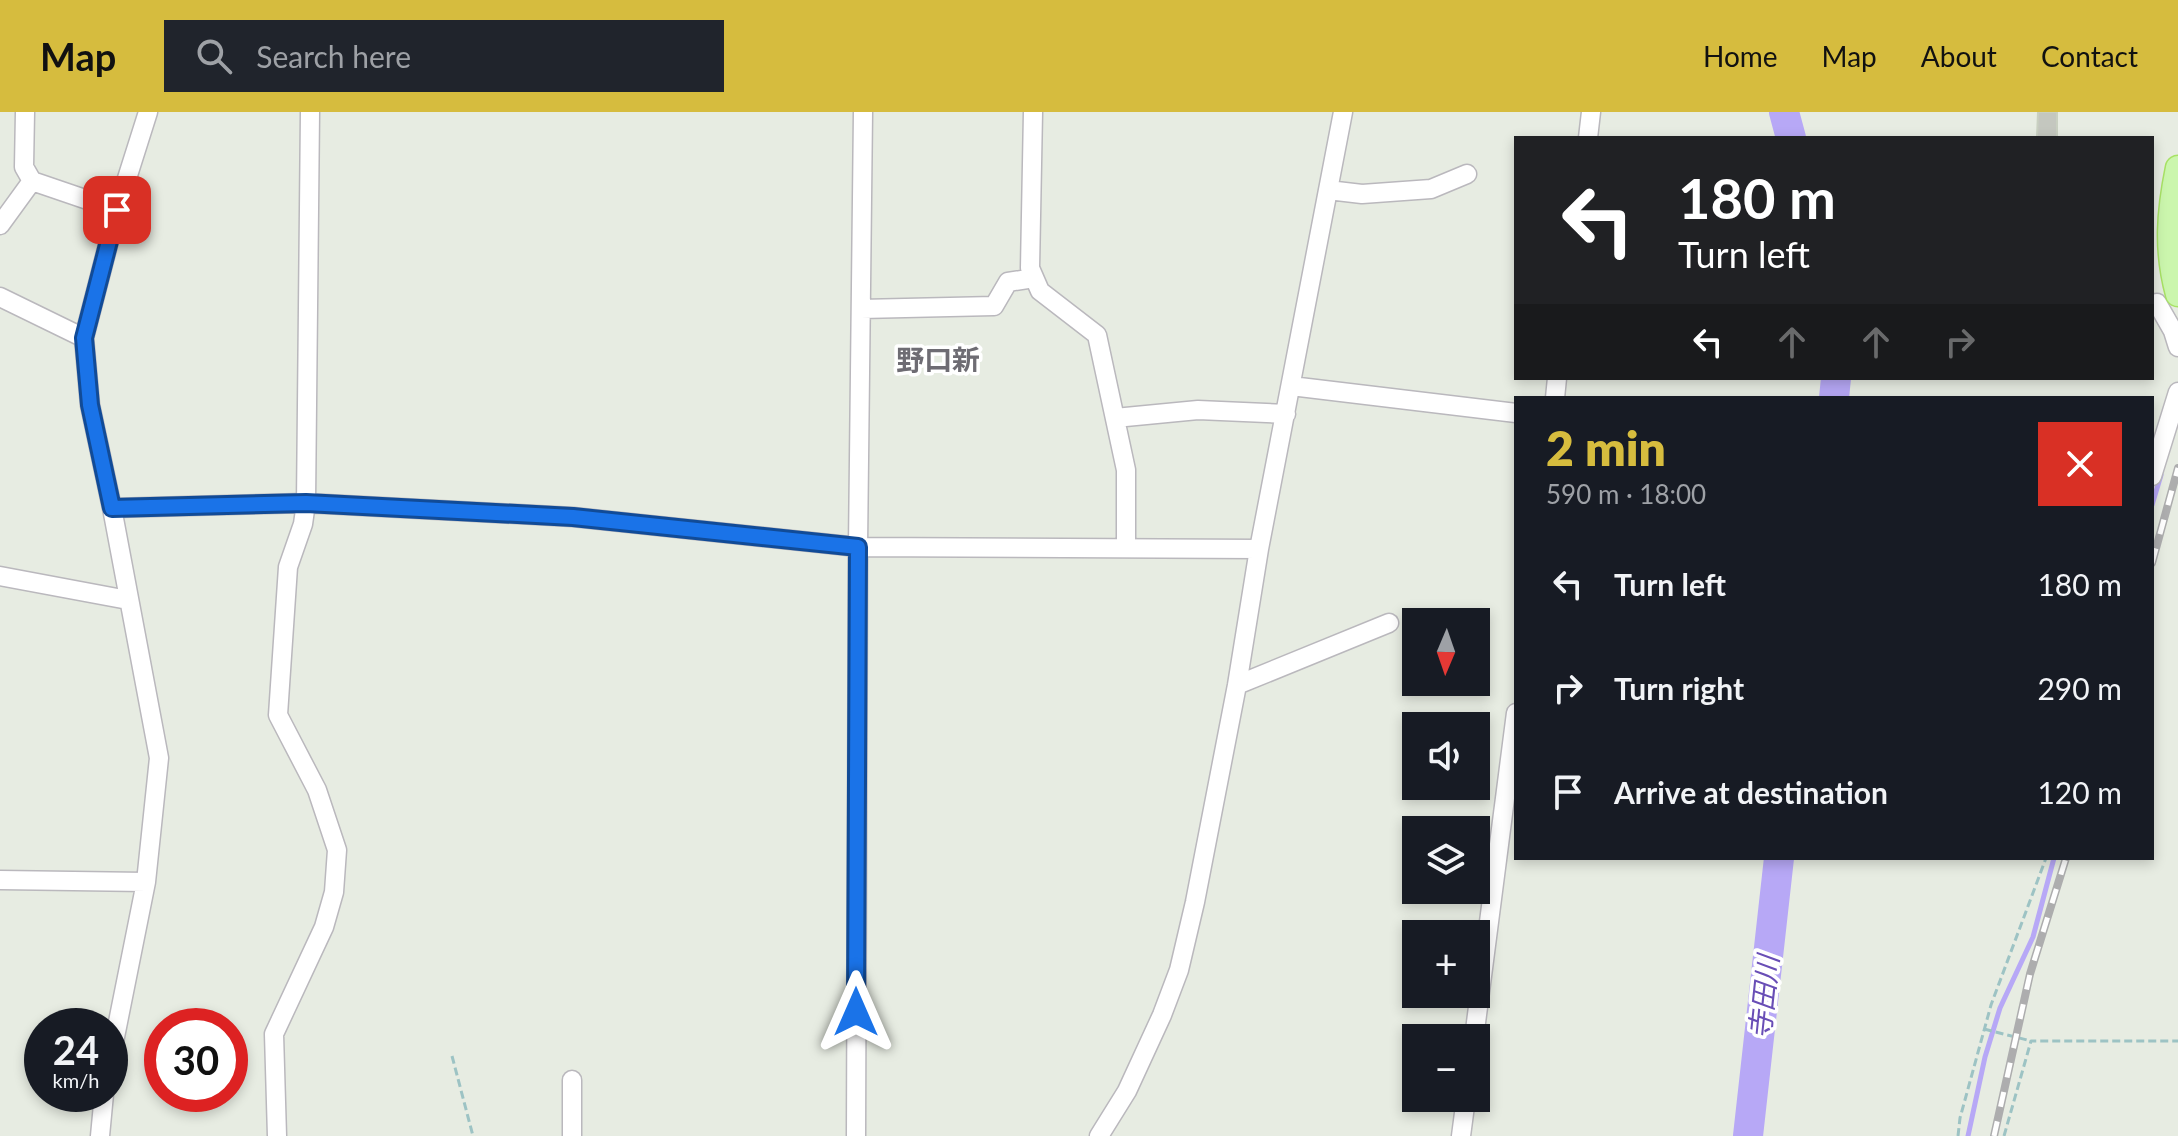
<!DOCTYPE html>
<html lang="en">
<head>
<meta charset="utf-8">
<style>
	body { margin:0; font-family:Lato,"Noto Sans JP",sans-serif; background:#20242c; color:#f1f3f6; height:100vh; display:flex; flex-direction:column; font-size:30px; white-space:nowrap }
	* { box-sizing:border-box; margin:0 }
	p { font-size:26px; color:#9ea1a6 }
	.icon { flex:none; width:44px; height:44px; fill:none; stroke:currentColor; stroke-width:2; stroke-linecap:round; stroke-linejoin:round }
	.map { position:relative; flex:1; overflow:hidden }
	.sheet { position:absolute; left:1514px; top:284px; width:640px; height:464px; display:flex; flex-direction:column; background:#171b24; border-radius:0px; box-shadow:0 4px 12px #0003 }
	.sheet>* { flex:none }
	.top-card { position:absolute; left:1514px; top:24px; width:640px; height:244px; border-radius:0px; box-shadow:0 4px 12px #0003; background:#202124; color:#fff; overflow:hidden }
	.needle { width:52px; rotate:182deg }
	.tools { position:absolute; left:1402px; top:496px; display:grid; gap:16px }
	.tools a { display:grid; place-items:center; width:88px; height:88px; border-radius:0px; background:#171b24; box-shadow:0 4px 12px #0003; font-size:40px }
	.speed { position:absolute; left:24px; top:896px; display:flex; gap:16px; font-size:40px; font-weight:700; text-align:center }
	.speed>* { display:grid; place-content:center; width:104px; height:104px; border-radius:50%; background:#171b24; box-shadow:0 4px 12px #0003; line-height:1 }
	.speed small { font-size:20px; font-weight:400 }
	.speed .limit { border:12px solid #d22; background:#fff; color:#111 }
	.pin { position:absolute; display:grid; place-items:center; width:68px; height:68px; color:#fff; margin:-34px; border-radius:16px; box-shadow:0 4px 12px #0006 }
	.me { position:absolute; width:88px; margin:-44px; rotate:0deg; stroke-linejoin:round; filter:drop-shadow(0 0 6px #0008) }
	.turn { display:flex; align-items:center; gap:28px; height:168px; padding:0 32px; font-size:36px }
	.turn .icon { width:104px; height:104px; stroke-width:2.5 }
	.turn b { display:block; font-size:56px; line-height:68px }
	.lanes { display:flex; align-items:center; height:76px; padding:0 32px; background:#0003; justify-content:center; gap:40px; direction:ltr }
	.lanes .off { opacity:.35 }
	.round { display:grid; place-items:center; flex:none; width:84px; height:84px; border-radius:0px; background:#20242c }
	.headline { display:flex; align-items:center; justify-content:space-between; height:136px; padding:0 32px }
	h1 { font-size:48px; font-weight:800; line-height:60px; color:#d6bc3e }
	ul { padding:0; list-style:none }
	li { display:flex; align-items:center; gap:24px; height:104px; padding:0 32px }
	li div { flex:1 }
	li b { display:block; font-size:30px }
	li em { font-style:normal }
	header { display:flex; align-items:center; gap:48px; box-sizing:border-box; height:112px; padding:0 40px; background:#d6bc3e; color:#111 }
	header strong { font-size:38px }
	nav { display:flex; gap:44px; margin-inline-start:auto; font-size:28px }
	.search { width:560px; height:72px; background:#20242c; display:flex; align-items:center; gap:20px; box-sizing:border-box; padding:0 28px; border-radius:0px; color:#9ea1a6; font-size:30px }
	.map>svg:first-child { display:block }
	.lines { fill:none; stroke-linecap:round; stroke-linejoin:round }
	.stream { stroke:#b7a8f6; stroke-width:5 }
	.river { stroke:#b7a8f6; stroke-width:30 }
	.building { fill:#c4c7bf; stroke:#c9d0c1; stroke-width:2 }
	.minor-casing { stroke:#bab8bd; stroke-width:21 }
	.major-casing { stroke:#a8e265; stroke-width:27 }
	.path { stroke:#9dc3c4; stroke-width:3; stroke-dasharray:8 4; stroke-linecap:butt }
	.minor { stroke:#fff; stroke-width:18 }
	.major { stroke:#cbf6ad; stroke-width:24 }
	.rail-casing { stroke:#adadae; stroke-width:8 }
	.rail { stroke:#fff; stroke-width:5; stroke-dasharray:15; stroke-linecap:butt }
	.route-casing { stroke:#114b97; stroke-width:20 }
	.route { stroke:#1a73e8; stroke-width:14 }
	.labels { text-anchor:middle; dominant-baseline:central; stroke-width:7; stroke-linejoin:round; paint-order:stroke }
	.neighbourhood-label { font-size:28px; font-weight:bold; fill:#6e6c73; stroke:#fff }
	.water-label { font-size:28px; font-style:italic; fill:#694eb6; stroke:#fff }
</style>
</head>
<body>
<header>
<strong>Map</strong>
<div class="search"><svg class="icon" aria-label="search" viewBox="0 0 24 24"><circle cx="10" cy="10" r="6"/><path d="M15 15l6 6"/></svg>Search here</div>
<nav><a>Home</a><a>Map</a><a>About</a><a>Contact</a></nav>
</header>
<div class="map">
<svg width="2178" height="1024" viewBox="0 0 2178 1024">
	<rect width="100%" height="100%" fill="#e7ece2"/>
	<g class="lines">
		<!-- stream -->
		<path class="stream" d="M2152 393 2161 363
			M1968 1024 1985 945 2000 896 2033 825 2054 746"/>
		<!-- river -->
		<path class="river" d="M1784 0 1791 26
			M1834 286 1836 266
			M1748 1024 1779 746"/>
	</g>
	<!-- building -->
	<path class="building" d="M2038 0H2057V26H2037Z"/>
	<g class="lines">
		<!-- minor casing -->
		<g class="minor-casing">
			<path id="minor" d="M25 0 24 55 32 69 117 98
				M1033 0 1030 156 1040 179 1097 223 1126 358V436
				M1588 26 1591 0
				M1328 78 1362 82 1431 77 1467 62
				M0 113 32 69
				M0 185 84 226
				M2157 191 2173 219 2178 235
				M861 197 994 194 1008 170 1034 166
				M1291 274 1516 301
				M1555 286 1557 266
				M1115 306 1198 298 1286 302
				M2152 364 2178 280
				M112 396 306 391 573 405 858 435 1259 437
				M0 464 128 488
				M1237 573 1389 511
				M0 768 146 770
				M1474 926 1516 601
				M110 950 146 770 159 646 112 396 90 293 84 226 117 98 148 0
				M100 1024 104 982
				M277 1024 274 922 324 815 334 780 337 738 317 678 278 603 288 455 303 412 306 391 310 0
				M572 1024V968
				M856 1024 858 435 863 0
				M1099 1024 1127 979 1162 903 1179 858 1195 790 1237 573 1259 437 1343 0
				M1461 1024 1466 986"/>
		</g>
		<!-- major casing -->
		<g class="major-casing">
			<path id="major" d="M2178 56C2169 100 2166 138 2178 182"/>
		</g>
		<!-- path -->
		<path class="path" d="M1984 917 2031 929
			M452 944 473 1024
			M1958 1024 1960 1006 1991 893 2046 746
			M2004 1024 2031 929H2178"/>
		<!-- minor -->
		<use href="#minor" class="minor"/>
		<!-- major -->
		<use href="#major" class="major"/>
		<!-- rail casing -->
		<g class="rail-casing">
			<path id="rail" d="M2152 451 2178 356
				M1994 1024 2030 862 2066 746"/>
		</g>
		<!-- rail -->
		<use href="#rail" class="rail"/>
	</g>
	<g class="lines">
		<!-- route casing -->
		<g class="route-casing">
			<path id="route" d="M117 98 84 226 90 293 112 396 306 391 573 405 858 435 856 900"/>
		</g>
		<!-- route -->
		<use href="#route" class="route"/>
	</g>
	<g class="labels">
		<!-- neighbourhood labels -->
		<g class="neighbourhood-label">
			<text x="938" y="247">野口新</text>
		</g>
		<!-- water labels -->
		<g class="water-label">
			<text transform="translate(1763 885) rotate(-84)">寺田川</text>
		</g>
	</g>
</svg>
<div class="tools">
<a><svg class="needle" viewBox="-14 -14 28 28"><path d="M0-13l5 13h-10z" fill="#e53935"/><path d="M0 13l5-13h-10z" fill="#9ea1a6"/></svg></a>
<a><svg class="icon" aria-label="sound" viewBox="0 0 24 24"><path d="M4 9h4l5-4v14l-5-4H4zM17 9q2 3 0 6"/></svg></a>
<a><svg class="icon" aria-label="layers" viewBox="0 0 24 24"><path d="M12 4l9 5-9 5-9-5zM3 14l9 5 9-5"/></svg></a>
<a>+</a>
<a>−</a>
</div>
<div class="speed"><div>24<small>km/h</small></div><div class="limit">30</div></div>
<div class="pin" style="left:117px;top:98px;background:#d93025"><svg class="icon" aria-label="arrive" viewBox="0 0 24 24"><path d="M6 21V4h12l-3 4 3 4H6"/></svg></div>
<svg class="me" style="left:856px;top:900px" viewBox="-20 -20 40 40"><path d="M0-17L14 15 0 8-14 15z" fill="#1a73e8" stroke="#fff" stroke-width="4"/></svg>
<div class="top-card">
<div class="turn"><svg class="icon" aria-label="left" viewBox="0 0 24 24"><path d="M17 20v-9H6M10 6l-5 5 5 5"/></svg><div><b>180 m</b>Turn left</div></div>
<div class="lanes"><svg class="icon" aria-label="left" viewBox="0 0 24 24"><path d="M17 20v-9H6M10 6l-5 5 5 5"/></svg><svg class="icon off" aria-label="ahead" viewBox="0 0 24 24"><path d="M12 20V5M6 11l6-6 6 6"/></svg><svg class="icon off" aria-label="ahead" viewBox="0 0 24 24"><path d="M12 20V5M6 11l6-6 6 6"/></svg><svg class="icon off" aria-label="right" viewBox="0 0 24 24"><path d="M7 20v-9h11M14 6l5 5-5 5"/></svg></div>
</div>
<section class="sheet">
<div class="headline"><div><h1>2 min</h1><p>590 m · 18:00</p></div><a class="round" style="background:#d93025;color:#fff"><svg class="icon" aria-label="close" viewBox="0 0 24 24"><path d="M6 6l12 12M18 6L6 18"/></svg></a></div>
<ul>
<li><svg class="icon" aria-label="left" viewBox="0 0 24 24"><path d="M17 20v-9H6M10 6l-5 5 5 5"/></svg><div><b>Turn left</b></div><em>180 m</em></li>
<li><svg class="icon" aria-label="right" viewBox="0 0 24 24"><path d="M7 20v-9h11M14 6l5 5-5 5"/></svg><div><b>Turn right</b></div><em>290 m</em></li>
<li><svg class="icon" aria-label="arrive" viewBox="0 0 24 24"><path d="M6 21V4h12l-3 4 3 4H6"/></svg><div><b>Arrive at destination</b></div><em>120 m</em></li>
</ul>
</section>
</div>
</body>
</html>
